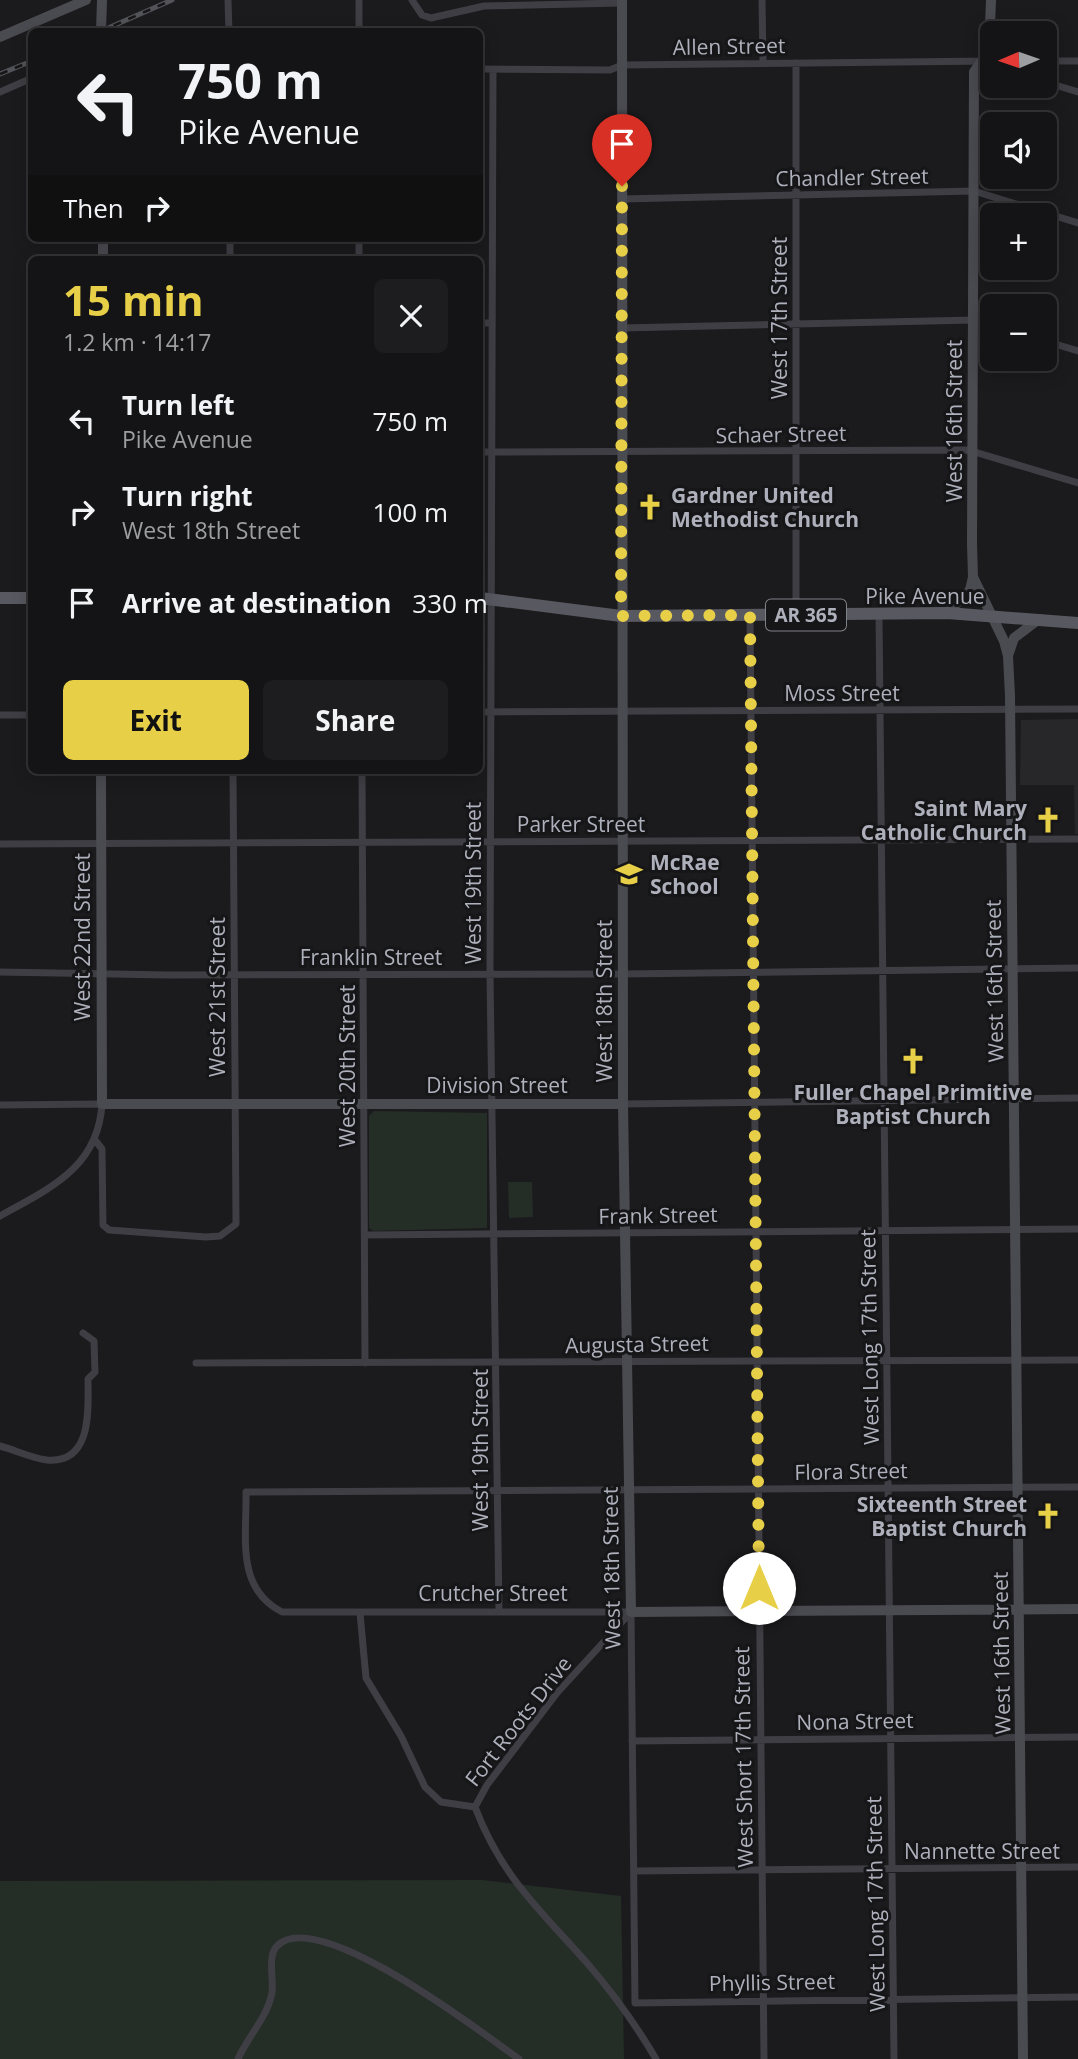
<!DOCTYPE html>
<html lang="en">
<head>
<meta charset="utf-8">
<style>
	body { margin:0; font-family:"Open Sans",sans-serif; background:#1d1d1f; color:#f1f3f6; height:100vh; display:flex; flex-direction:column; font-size:26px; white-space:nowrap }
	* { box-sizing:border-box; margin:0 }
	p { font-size:23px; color:#9d9ea1 }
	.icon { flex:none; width:38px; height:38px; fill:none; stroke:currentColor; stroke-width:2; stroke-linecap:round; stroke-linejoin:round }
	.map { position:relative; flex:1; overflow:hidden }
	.drawer { position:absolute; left:28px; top:256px; width:455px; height:518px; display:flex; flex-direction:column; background:#141416; border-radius:10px; box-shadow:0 4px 18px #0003,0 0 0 2px #333335 }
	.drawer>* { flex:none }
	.top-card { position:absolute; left:28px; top:28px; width:455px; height:214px; border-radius:10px; box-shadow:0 4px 18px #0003,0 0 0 2px #333335; background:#141416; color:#f1f3f6; overflow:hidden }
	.needle { width:46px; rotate:268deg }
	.fabs { position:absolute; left:980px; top:21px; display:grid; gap:14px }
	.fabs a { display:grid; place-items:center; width:77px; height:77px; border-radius:10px; background:#141416; box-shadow:0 4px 18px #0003,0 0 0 2px #333335; font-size:35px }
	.pin { position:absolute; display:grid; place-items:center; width:60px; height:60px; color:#fff; margin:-72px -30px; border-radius:50% 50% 50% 0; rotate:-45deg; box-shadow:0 0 7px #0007 }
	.pin .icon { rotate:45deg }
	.me { position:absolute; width:77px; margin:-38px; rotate:0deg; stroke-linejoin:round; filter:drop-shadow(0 0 5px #0008) }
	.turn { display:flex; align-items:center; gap:24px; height:147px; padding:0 35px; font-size:32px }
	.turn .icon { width:91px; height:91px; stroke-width:2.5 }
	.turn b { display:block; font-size:49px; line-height:60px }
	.then { display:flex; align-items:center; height:66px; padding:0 35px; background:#0003; gap:14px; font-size:26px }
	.round { display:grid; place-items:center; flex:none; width:74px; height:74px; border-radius:10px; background:#1d1d1f }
	.head { display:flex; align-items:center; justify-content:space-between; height:119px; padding:0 35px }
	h1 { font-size:42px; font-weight:700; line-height:52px; color:#e8cf48 }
	.primary-button { display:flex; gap:14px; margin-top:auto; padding:14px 35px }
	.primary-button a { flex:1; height:80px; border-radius:10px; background:#e8cf48; color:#111; font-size:28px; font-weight:700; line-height:80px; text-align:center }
	.primary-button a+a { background:#1d1d1f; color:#f1f3f6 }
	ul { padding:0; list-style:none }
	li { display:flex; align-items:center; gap:21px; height:91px; padding:0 35px }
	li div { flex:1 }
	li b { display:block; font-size:26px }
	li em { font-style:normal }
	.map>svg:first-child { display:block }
	.built { fill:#27272a }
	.green { fill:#252d27 }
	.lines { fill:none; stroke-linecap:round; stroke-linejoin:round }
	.street { stroke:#3e3e44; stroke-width:7 }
	.secondary { stroke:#4a4a51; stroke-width:10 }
	.primary { stroke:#585860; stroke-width:12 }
	.rail-casing { stroke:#53535a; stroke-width:5 }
	.rail { stroke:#161618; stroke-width:2.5; stroke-dasharray:8; stroke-linecap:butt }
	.route { stroke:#e8cf48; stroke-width:12; stroke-dasharray:0 21.6 }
	.labels { text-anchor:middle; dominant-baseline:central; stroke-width:6; stroke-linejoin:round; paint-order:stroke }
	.shield { fill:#161618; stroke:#80828a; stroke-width:2 }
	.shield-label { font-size:19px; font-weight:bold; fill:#aeb0bb }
	.street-label { font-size:21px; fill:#aeb0bb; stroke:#161618 }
	.poi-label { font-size:21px; font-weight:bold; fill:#aeb0bb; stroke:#161618; text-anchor:start }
</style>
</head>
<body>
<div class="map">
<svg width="1078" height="2059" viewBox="0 0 1078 2059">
	<rect width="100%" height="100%" fill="#1b1b1d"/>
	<!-- built -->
	<path class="built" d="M1078 719V834H1075L1074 785H1020L1021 720Z"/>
	<!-- green -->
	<path class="green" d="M374 1111 487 1113V1228L373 1231 369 1228V1116Z
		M508 1182H532L533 1217 509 1218Z
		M482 1880 621 1896 624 2059H0V1881Z"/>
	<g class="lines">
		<!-- street -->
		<path class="street" d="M228 0 229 32
			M412 0 422 15 431 18 484 6 622 3
			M762 0 763 63
			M359 32V0
			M1045 61H1078
			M796 63V615
			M480 69 610 70 622 65 992 61
			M493 70 490 974 499 1612
			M1045 82 1078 92
			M0 92 32 78
			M622 199 974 191 1078 223
			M230 238V259
			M359 238V259
			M480 323H492
			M622 328 974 320 992 325
			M1045 341 1078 351
			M480 452 968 450 1078 483
			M750 615 764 2059
			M879 615 894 2059
			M480 712 1078 709
			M0 715H32
			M362 770 365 1363
			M0 844 1078 839
			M0 972 168 975 622 974 1078 968
			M623 1104 1078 1098
			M0 1105 102 1104C98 1168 50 1188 0 1216
			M95 1140 102 1149 103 1225 109 1230 206 1237 220 1236 236 1224 233 770
			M365 1235 1078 1229
			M196 1363 1078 1360
			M0 1446C15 1450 31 1458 47 1460 93 1464 88 1408 88 1379L95 1372 94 1341 83 1333
			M631 1612H282C235 1588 247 1536 246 1492L1078 1487
			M631 1612 635 2003 1078 1997
			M631 1612 557 1693 487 1785 475 1807C501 1876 540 1910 587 1963 613 1993 636 2025 656 2059
			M360 1613 366 1678 401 1736 425 1787 441 1802 475 1807
			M632 1741 1078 1737
			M634 1871 1078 1867
			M238 2059C248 2036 267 2018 272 1993 274 1979 267 1956 277 1946 317 1905 482 2033 519 2059"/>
		<!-- secondary -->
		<path class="secondary" d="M622 0 623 1104 631 1612 1078 1609
			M991 0 989 51 974 72 972 544 973 577 1004 641 1008 656 1010 696 1023 2059
			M101 32 102 0
			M0 37 86 0
			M103 238V259
			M947 613 970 590 973 577
			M1009 653 1014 638 1039 619
			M101 770 102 1104H623"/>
		<!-- primary -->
		<path class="primary" d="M0 598H32
			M480 598 621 616 947 613 1078 623"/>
		<!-- rail casing -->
		<g class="rail-casing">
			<path id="rail" d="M99 32 172 0
				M0 74 32 61"/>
		</g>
		<!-- rail -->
		<use href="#rail" class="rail"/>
	</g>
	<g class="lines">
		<!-- route -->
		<path class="route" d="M622 186 621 616 750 615 759 1588"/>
	</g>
	<!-- icons -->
	<defs>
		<g id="church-bare" transform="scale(2.1)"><path d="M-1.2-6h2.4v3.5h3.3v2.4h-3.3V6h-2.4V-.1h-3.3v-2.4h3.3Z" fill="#e8cf48" stroke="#161618" stroke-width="2.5" paint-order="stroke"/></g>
		<g id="school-bare" transform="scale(2.1)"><path d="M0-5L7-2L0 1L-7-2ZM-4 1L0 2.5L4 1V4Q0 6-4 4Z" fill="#e8cf48" stroke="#161618" stroke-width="2.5" paint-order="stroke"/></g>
	</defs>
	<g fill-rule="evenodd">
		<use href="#church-bare" x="650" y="507"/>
		<use href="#church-bare" x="1048" y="820"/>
		<use href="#school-bare" x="629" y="874"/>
		<use href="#church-bare" x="913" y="1061"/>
		<use href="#church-bare" x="1048" y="1516"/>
	</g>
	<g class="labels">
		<!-- shield labels -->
		<rect class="shield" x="766" y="599.5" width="80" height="31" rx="5"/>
		<g class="shield-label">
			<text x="806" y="615">AR 365</text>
		</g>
		<!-- street labels -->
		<g class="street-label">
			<text transform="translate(729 46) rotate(-1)">Allen Street</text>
			<text transform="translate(852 177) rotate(-1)">Chandler Street</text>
			<text transform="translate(779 318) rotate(-90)">West 17th Street</text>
			<text transform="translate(954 421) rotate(-90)">West 16th Street</text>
			<text transform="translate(781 434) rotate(-1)">Schaer Street</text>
			<text x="925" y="596">Pike Avenue</text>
			<text x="842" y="693">Moss Street</text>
			<text x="581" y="824">Parker Street</text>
			<text transform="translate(473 883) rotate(-90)">West 19th Street</text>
			<text transform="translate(82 937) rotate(-90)">West 22nd Street</text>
			<text x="371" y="957">Franklin Street</text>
			<text transform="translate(994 981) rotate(-91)">West 16th Street</text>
			<text transform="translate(217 997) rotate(-90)">West 21st Street</text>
			<text transform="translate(604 1001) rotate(-90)">West 18th Street</text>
			<text transform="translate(347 1066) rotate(-90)">West 20th Street</text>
			<text x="497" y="1085">Division Street</text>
			<text transform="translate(658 1215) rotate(-1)">Frank Street</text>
			<text transform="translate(869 1337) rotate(-91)">West Long 17th Street</text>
			<text transform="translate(637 1344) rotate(-1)">Augusta Street</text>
			<text transform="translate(480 1450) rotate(-90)">West 19th Street</text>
			<text transform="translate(851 1471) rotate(-1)">Flora Street</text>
			<text transform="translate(611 1568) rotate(-91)">West 18th Street</text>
			<text x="493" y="1593">Crutcher Street</text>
			<text transform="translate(1001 1653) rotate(-91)">West 16th Street</text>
			<text transform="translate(518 1721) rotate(-52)">Fort Roots Drive</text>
			<text transform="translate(855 1721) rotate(-1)">Nona Street</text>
			<text transform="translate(743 1757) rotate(-91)">West Short 17th Street</text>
			<text x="982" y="1851">Nannette Street</text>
			<text transform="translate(875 1904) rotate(-91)">West Long 17th Street</text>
			<text transform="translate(772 1982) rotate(-1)">Phyllis Street</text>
		</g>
		<!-- poi labels -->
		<g class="poi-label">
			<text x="671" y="495">Gardner United<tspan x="671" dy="24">Methodist Church</tspan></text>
			<text x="1027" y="808" text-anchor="end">Saint Mary<tspan x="1027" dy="24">Catholic Church</tspan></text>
			<text x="650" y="862">McRae<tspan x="650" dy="24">School</tspan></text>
			<text x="913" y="1092" text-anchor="middle">Fuller Chapel Primitive<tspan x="913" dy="24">Baptist Church</tspan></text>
			<text x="1027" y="1504" text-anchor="end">Sixteenth Street<tspan x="1027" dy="24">Baptist Church</tspan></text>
		</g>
	</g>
</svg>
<div class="fabs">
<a><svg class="needle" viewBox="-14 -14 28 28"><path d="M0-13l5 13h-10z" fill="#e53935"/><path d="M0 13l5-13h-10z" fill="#9d9ea1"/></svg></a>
<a><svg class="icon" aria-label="sound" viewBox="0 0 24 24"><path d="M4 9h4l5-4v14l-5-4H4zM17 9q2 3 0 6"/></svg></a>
<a>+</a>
<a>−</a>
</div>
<div class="pin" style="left:622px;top:186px;background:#d93025"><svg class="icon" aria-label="arrive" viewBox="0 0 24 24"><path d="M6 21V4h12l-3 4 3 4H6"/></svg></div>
<svg class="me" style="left:759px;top:1588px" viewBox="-20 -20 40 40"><circle r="19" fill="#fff"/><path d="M0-13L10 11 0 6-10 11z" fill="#e8cf48"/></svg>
<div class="top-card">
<div class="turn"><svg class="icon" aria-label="left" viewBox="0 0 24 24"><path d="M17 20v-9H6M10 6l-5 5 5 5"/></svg><div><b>750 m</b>Pike Avenue</div></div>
<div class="then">Then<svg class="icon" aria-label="right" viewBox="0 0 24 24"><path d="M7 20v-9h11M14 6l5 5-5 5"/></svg></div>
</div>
<section class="drawer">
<div class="head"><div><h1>15 min</h1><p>1.2 km · 14:17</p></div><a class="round"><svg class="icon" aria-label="close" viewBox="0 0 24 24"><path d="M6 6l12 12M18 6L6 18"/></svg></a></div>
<ul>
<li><svg class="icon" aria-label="left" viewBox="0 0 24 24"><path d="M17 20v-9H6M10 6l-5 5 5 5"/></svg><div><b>Turn left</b><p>Pike Avenue</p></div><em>750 m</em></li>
<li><svg class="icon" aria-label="right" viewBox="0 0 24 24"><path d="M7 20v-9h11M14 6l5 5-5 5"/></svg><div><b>Turn right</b><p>West 18th Street</p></div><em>100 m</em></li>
<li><svg class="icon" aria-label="arrive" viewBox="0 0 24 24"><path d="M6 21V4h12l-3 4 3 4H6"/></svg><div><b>Arrive at destination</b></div><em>330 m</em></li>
</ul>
<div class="primary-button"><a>Exit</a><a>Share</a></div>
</section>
</div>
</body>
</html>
